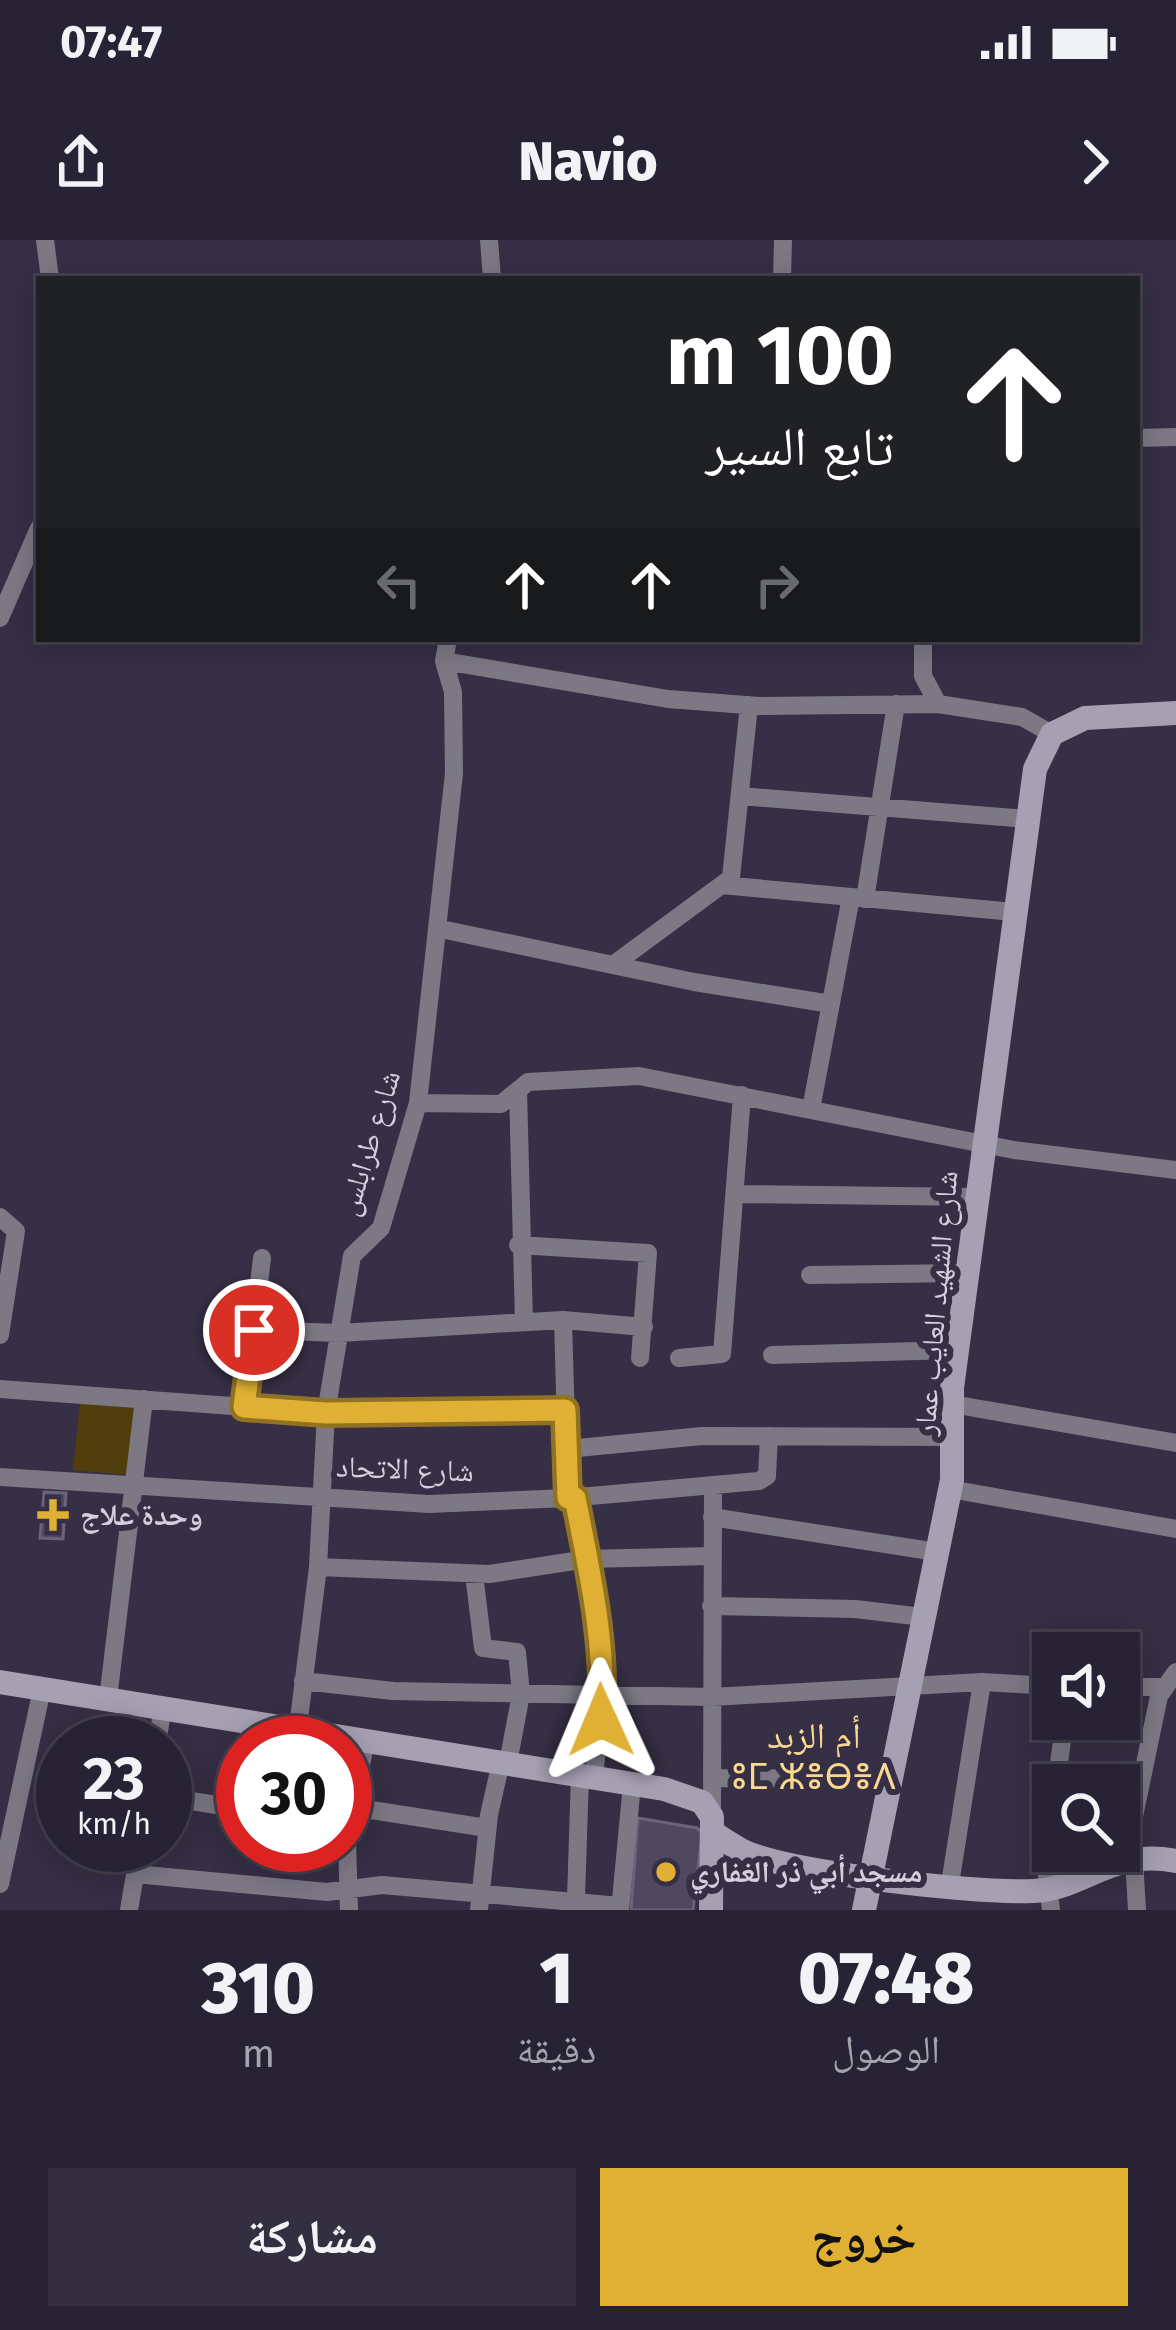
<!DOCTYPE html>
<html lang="ar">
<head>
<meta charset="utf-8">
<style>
	body { margin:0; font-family:"Fira Sans","Noto Naskh Arabic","Noto Sans Tifinagh",sans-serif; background:#342f40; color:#f1f3f6; direction:rtl; height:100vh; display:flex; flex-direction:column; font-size:45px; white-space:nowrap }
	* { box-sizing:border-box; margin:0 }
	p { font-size:39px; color:#a5a4ac }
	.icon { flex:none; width:66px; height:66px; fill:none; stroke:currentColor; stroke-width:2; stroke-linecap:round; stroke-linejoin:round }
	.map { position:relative; height:1670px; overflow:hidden; direction:ltr }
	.panel { display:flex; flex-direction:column; background:#282334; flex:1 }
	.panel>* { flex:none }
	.top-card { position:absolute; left:36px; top:36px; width:1104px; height:366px; border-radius:0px; box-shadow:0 6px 30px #0003,0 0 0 3px #44404f; direction:rtl; background:#202124; color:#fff; overflow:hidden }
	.fabs { position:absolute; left:1032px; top:1392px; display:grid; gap:24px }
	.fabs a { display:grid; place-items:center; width:108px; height:108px; border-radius:0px; background:#282334; box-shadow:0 6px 30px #0003,0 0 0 3px #44404f; font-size:60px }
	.speed { position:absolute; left:36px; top:1476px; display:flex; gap:24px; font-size:60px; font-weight:700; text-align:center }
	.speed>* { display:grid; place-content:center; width:156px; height:156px; border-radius:50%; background:#282334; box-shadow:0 6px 30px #0003,0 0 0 3px #44404f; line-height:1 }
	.speed small { font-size:30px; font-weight:400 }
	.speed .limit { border:18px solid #d22; background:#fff; color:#111 }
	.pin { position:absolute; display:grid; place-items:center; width:102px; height:102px; color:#fff; margin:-51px; border:6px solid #fff; border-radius:50%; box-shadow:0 3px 12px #0007 }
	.me { position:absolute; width:132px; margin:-66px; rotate:359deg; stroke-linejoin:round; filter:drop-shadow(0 0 9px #0008) }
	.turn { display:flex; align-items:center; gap:42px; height:252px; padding:0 48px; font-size:54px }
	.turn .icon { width:156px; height:156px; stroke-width:2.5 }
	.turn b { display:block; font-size:84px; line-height:102px }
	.lanes { display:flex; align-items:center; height:114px; padding:0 48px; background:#0003; justify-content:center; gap:60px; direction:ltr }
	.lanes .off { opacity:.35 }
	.eta { display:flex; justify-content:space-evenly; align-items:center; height:204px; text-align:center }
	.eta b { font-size:72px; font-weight:800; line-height:84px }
	.primary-button { display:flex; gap:24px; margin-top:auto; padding:24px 48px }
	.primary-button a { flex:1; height:138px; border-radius:0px; background:#dfb034; color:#111; font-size:48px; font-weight:800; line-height:138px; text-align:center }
	.primary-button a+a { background:#342f40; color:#f1f3f6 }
	.status { display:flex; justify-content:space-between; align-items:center; height:84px; padding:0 60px; background:#282334; direction:ltr }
	.status svg { height:33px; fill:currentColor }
	header { display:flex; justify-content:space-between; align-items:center; height:156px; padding:0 48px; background:#282334; font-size:54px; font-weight:800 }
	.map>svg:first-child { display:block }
	.green { fill:#513e0d }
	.building { fill:#4f485f; stroke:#6a637b; stroke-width:3 }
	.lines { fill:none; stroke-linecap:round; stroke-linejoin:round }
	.street { stroke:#7c7985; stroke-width:18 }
	.secondary { stroke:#a5a0b2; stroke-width:24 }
	.route-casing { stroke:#917222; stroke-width:30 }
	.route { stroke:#dfb034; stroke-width:21 }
	.poi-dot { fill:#dfb034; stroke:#362f45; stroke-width:4.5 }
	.labels { text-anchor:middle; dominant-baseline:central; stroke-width:12; stroke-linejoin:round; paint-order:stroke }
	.street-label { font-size:30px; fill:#d3cfdd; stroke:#362f45 }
	.poi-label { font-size:30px; font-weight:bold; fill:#d3cfdd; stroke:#362f45; text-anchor:start }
	.quarter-label { font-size:36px; fill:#fad98f; stroke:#362f45 }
</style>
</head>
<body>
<div class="status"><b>07:47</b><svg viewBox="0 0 49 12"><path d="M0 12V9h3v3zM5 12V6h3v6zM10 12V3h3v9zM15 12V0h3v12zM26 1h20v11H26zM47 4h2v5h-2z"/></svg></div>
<header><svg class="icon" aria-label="forward" viewBox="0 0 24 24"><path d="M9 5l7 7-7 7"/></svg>Navio<svg class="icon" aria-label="share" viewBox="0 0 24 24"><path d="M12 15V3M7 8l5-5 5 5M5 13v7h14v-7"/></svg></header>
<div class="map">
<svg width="1176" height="1670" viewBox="0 0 1176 1670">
	<rect width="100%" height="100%" fill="#362f45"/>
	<!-- green -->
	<path class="green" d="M80 1162 137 1165 130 1235 73 1230Z"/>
	<!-- building -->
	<path class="building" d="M44 1252 66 1253 63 1299 40 1298Z
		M638 1578 697 1588 702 1594 693 1670H631Z"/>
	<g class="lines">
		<!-- street -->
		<path class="street" d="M45 0 50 39
			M489 0 492 39
			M782 39 783 0
			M1137 198 1176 197
			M0 378 39 288
			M923 399V436L938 464 1022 477 1052 494
			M444 421 668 459 759 466 938 464
			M740 556 1028 579
			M722 645 1014 672
			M865 659 896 464
			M441 689 694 742 831 764
			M617 722 731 638 749 465
			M518 850 524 1082
			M418 863 501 864 528 842 639 836 1014 910 1176 930
			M811 869 851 657
			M735 954 975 957
			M0 977 16 991 0 1095
			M518 1005 648 1013 640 1118
			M810 1035 966 1033
			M563 1080 568 1258
			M253 1090 339 1093 563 1080 644 1087
			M772 1115 956 1110
			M679 1118 722 1114 742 855
			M0 1149 326 1173 565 1170
			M952 1164 1176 1203
			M244 1167 262 1018
			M567 1209 702 1196 952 1197
			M0 1237 429 1264 568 1258 759 1241 767 1236 769 1196
			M950 1249 1176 1289
			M575 1258 603 1449 594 1537
			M712 1277 937 1312
			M318 1327 489 1334 587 1319 711 1316
			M474 1334 483 1408 517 1412 521 1454 508 1523
			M711 1366 855 1369 923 1377
			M303 1441 393 1451 712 1457 982 1442 1053 1446
			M1119 1447H1162
			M108 1459 144 1159
			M298 1487 318 1327 326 1173 352 1016 381 988 418 863 454 533 453 452 444 421 448 399
			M157 1503 163 1467
			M714 1538 890 1539
			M1056 1545 1065 1479
			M165 1557 243 1569
			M352 1567 487 1588
			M712 1577 713 1245
			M1134 1619 1137 1670
			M1125 1620 1159 1456 1176 1432
			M135 1634 327 1652 382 1645 620 1666
			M0 1644 42 1449
			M950 1644 982 1442
			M576 1659 580 1535
			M129 1670 140 1605
			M349 1670 347 1599 366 1499
			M479 1670 489 1575 501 1522
			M620 1670 632 1544
			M1051 1670 1045 1619 1053 1563"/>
		<!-- secondary -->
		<path class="secondary" d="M0 1442 664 1549 702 1562 712 1577 711 1670
			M715 1594C725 1600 736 1608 747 1613 802 1634 973 1653 1033 1651 1085 1649 1110 1608 1176 1621
			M864 1670 952 1240V1148L1035 529 1052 494 1085 478 1176 473"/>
	</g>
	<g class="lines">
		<!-- route casing -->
		<g class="route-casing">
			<path id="route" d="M254 1090 244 1167 326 1173 565 1170 568 1258H575C589 1329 607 1407 601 1480"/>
		</g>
		<!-- route -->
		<use href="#route" class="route"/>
	</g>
	<!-- markers -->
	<g class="poi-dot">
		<path d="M47 1257h12v12h12v12h-12v12h-12v-12h-12v-12h12z"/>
		<circle cx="666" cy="1632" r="12"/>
	</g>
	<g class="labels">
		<!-- street labels -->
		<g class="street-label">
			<text transform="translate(369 903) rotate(-73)">شارع طرابلس</text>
			<text transform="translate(936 1063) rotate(-85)">شارع الشهيد العايب عمار</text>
			<text transform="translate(405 1229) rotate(2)">شارع الاتحاد</text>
		</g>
		<!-- poi labels -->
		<g class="poi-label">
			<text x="80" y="1275">وحدة علاج</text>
			<text x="690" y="1632">مسجد أبي ذر الغفاري</text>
		</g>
		<!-- quarter labels -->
		<g class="quarter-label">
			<text x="814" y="1496">أم الزبد<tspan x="814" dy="41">ⵓⵎ ⵣⴻⴱⴻⴷ</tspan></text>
		</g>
	</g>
</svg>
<div class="fabs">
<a><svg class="icon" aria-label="sound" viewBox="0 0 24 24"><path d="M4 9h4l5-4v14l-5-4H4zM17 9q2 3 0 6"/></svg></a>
<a><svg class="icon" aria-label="search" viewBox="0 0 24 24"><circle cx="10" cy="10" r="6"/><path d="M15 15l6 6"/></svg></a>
</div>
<div class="speed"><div>23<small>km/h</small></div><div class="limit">30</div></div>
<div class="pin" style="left:254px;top:1090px;background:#d93025"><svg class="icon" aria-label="arrive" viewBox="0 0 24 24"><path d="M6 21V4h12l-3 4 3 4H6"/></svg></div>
<svg class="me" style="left:601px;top:1480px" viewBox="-20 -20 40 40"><path d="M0-17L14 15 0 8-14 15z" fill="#dfb034" stroke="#fff" stroke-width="4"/></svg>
<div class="top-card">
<div class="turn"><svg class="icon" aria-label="ahead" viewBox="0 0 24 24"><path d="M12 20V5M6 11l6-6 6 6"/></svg><div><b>100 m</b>تابع السير</div></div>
<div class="lanes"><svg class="icon off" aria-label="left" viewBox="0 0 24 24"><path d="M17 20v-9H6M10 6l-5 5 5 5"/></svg><svg class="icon" aria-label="ahead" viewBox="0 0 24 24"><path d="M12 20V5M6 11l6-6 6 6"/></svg><svg class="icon" aria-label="ahead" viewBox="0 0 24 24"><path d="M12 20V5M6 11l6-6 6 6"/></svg><svg class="icon off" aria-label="right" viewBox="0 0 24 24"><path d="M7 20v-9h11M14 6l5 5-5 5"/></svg></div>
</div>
</div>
<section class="panel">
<div class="eta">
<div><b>07:48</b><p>الوصول</p></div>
<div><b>1</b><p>دقيقة</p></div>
<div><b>310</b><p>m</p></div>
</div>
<div class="primary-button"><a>خروج</a><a>مشاركة</a></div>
</section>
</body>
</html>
